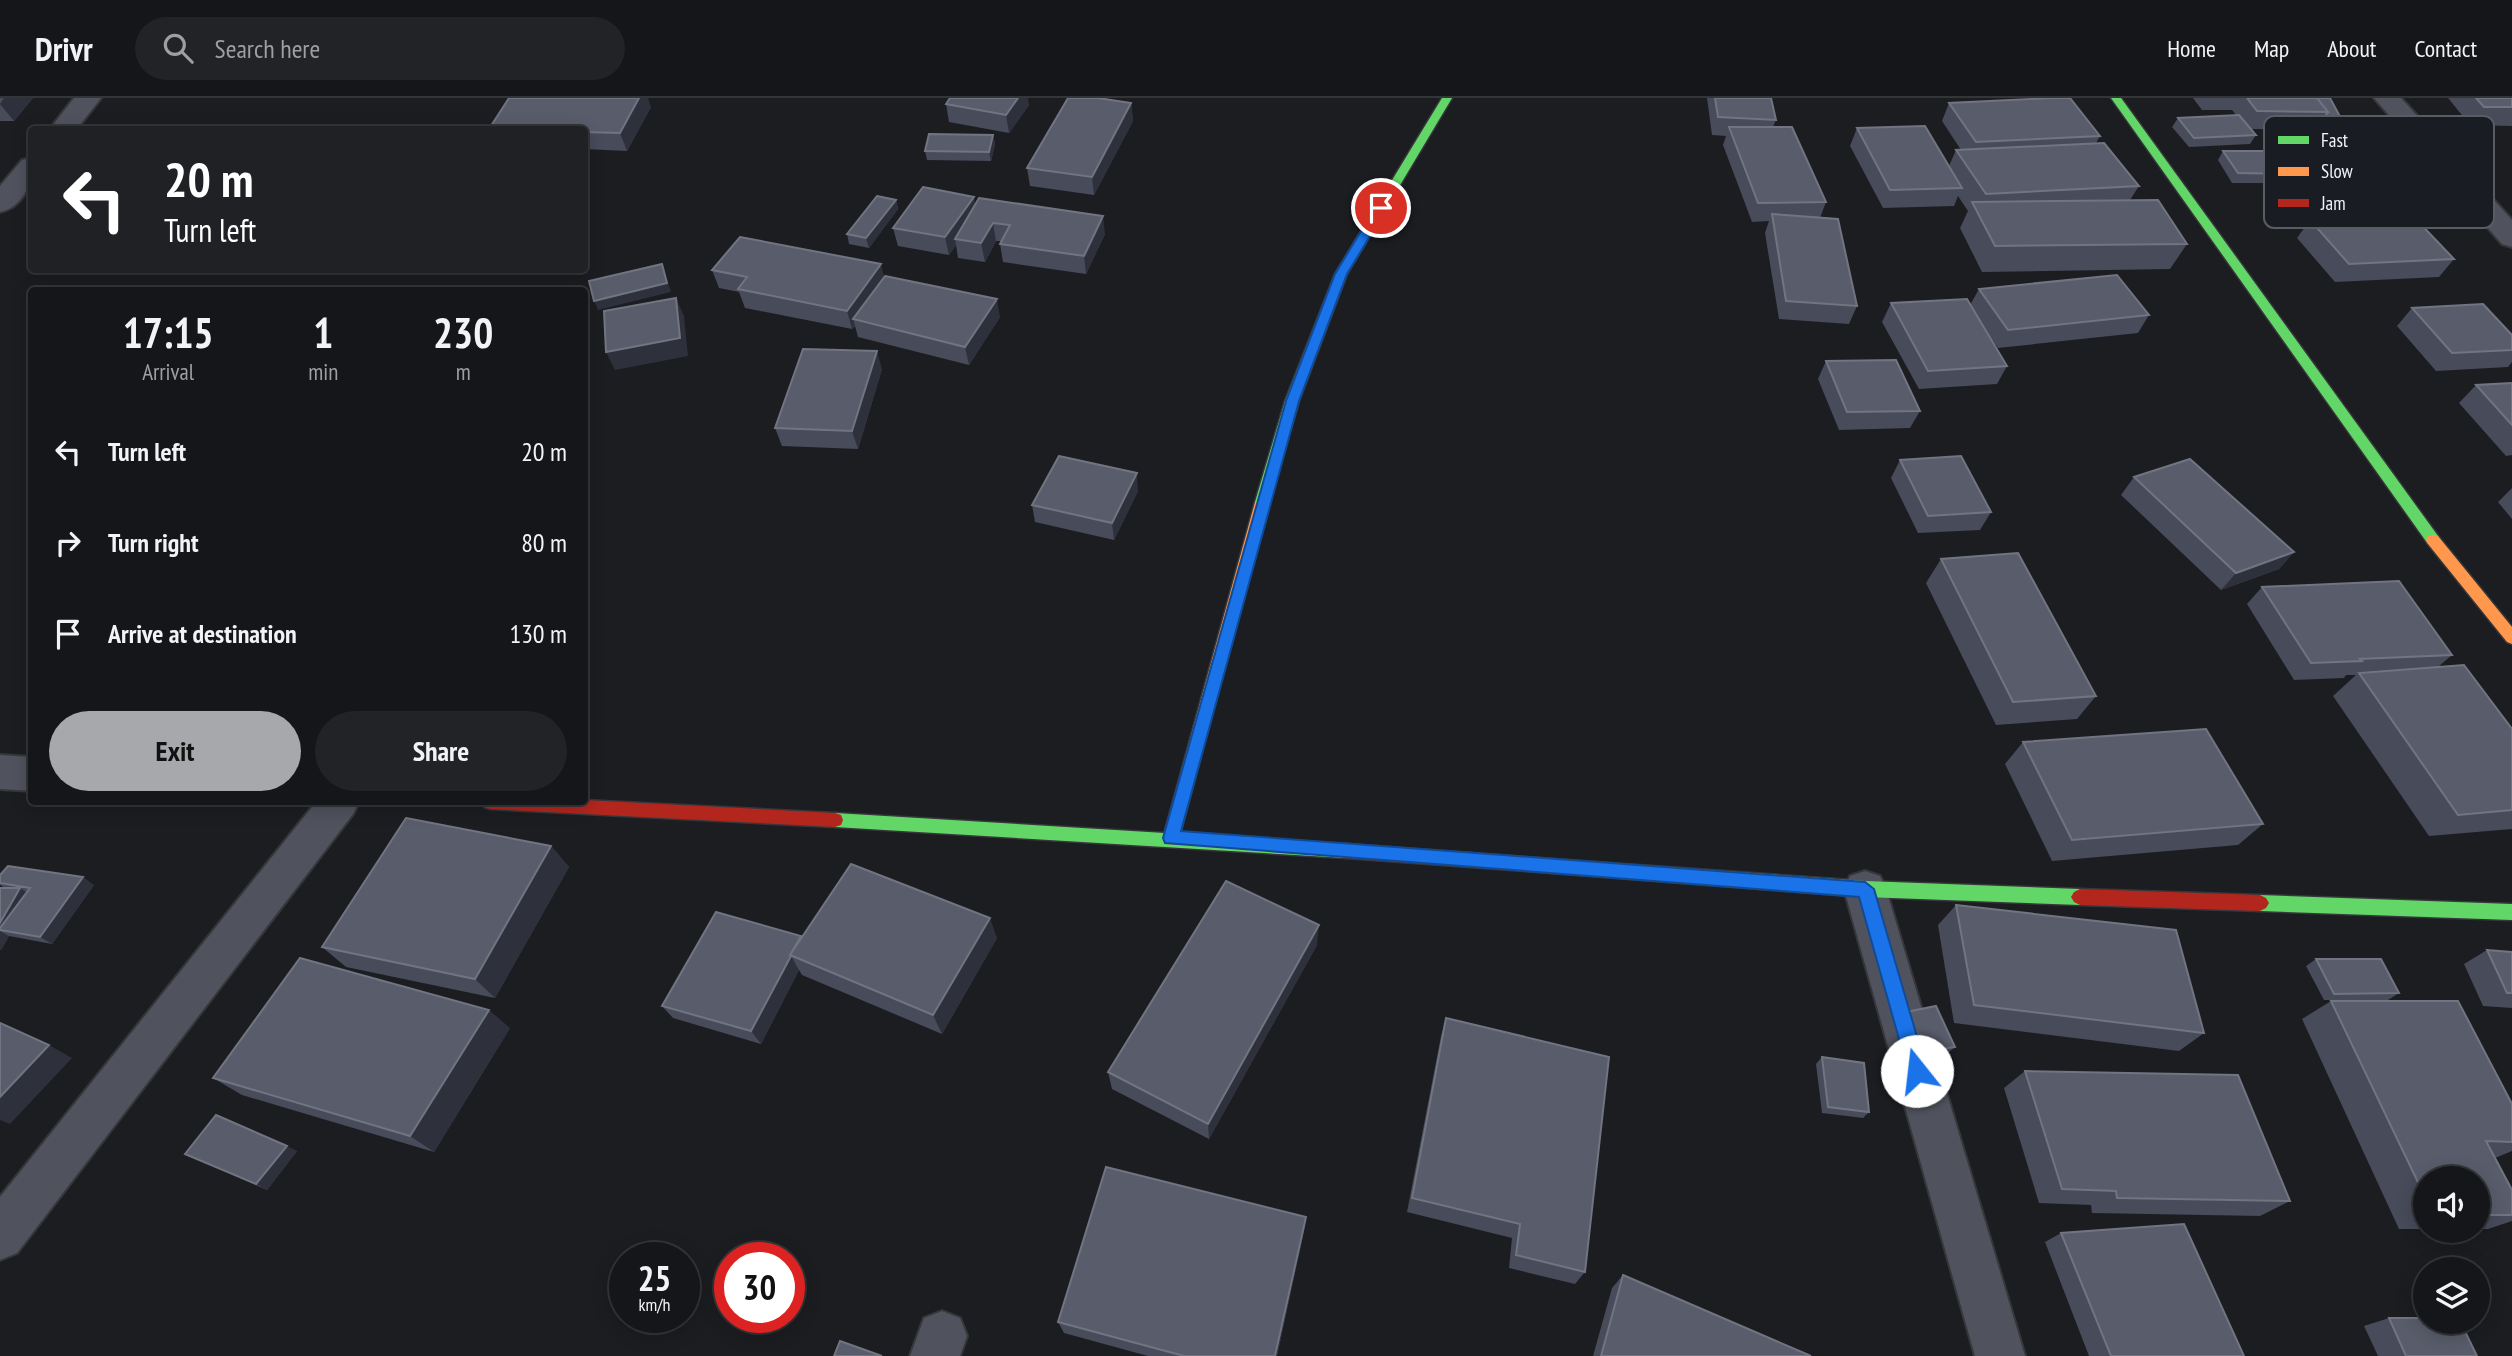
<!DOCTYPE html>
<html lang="en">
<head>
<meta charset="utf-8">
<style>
	body { margin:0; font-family:"PT Sans Narrow",sans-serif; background:#212326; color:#f1f3f6; height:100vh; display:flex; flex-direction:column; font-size:26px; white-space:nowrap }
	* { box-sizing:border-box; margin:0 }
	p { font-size:23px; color:#9d9fa2 }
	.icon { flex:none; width:38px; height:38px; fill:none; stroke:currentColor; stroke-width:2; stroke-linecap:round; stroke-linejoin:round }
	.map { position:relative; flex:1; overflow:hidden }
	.panel { position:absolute; left:28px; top:189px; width:560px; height:518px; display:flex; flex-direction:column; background:#141619; border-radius:7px; box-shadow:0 4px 18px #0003,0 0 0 2px #333538 }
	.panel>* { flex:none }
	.guide { position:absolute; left:28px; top:28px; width:560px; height:147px; border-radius:7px; box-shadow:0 4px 18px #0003,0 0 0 2px #333538; background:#202124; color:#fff; overflow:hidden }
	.fabs { position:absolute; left:2413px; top:1068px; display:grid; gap:14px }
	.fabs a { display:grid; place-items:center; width:77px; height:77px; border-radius:50%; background:#141619; box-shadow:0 4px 18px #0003,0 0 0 2px #333538; font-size:35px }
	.speed { position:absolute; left:609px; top:1144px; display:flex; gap:14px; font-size:35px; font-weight:700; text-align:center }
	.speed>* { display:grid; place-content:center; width:91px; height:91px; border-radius:50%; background:#141619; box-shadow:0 4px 18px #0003,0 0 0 2px #333538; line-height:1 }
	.speed small { font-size:18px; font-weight:400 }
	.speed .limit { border:10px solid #d22; background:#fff; color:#111 }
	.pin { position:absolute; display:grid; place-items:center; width:60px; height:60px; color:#fff; margin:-30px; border:4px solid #fff; border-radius:50%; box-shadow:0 2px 7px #0007 }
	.me { position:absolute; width:77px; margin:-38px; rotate:344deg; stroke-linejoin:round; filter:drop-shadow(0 0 5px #0008) }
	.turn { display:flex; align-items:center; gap:24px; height:147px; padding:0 21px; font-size:32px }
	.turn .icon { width:91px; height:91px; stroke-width:2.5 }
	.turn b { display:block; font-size:49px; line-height:60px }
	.eta { display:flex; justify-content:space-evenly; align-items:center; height:119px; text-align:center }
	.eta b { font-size:42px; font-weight:800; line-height:49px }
	.cta { display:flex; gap:14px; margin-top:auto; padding:14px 21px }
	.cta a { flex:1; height:80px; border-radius:42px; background:#a6a8ac; color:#111; font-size:28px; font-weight:800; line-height:80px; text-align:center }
	.cta a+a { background:#212326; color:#f1f3f6 }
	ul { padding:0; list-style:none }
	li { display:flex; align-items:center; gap:21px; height:91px; padding:0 21px }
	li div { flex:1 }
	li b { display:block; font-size:26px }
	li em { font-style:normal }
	header { display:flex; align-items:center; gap:42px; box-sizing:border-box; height:98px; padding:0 35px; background:#141619; border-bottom:2px solid #333538 }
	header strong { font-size:33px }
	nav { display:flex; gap:38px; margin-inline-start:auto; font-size:24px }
	.search { width:490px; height:63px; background:#212326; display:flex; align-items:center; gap:18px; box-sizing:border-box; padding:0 24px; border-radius:38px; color:#9d9fa2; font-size:26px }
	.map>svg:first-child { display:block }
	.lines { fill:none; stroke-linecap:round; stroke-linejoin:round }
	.street-casing { stroke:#36373a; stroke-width:4 }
	.fast-casing { stroke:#36373a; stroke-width:3 }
	.slow-casing { stroke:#36373a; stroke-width:3 }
	.jam-casing { stroke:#36373a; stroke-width:3 }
	.street { fill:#50535d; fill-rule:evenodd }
	.fast { fill:#63d668; fill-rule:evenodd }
	.slow { fill:#ff974d; fill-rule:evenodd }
	.jam { fill:#b3261e; fill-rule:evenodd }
	.wall { fill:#474b5a }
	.shaded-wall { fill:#2e313c }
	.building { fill:#595d6b; stroke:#717481; stroke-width:2 }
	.route { fill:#1a73e8; stroke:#114b97; stroke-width:2 }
	.key { fill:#191c23; stroke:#5a5c63; stroke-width:2 }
	.key-label { font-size:19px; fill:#f1f3f7 }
</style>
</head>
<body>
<header>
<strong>Drivr</strong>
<div class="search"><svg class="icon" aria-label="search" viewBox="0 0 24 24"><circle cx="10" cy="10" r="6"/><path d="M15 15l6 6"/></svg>Search here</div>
<nav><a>Home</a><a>Map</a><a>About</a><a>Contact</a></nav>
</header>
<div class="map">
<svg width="2512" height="1258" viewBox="0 0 2512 1258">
	<rect width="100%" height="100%" fill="#1b1d21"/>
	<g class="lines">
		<!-- street casing -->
		<g class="street-casing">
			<path id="street" d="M74 0H101L76 32H49Z
				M2374 0H2401L2512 122V149L2502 146Z
				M32 60C32 83 26 108 0 114V88L22 62Z
				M0 657 32 659V693L0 691Z
				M316 704H359L353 716 17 1155 0 1162V1099Z
				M1865 773 1880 778 1886 791 2025 1258H1975L1844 791 1850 778Z
				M942 1213 960 1220 967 1238 960 1258H910L924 1220Z"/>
		</g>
		<!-- fast casing -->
		<g class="fast-casing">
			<path id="fast" d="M1442 0H1452L1347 176 1299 303 1269 404 1262 409 1257 408 1255 404 1285 303 1335 176Z
				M2111 0H2121L2438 438 2440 442 2438 446H2428Z
				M835 715 1346 746 1352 748 1354 753 1352 758 1346 760 835 729 829 727 827 722 829 717Z
				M1552 761 1865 783 2080 791 2086 794 2089 799 2086 804 2080 807 1865 799 1552 775 1546 773 1544 768 1546 763Z
				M2260 797 2512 806V822L2260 813 2254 810 2251 805 2254 800Z"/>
		</g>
		<!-- slow casing -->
		<g class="slow-casing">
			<path id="slow" d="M1262 399 1269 404 1179 740 1177 745 1171 747 1165 745 1163 740 1255 404Z
				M2433 437 2438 438 2512 529V546L2507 544 2428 446 2426 442 2428 438Z"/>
		</g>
		<!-- jam casing -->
		<g class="jam-casing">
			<path id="jam" d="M584 702 835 715 841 717 843 722 841 727 835 729 490 711 484 709 482 704Z
				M1346 746 1552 761 1558 763 1560 768 1558 773 1552 775 1346 760 1340 758 1338 753 1340 748Z
				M2080 791 2260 797 2266 800 2269 805 2266 810 2260 813 2080 807 2074 804 2071 799 2074 794Z"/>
		</g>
		<!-- street -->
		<use href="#street" class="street"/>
		<!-- fast -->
		<use href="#fast" class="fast"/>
		<!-- slow -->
		<use href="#slow" class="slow"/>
		<!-- jam -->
		<use href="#jam" class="jam"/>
	</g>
	<!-- wall -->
	<path class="wall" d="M0 0H33L14 23H0Z
		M1707 0H1771L1776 22 1773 29 1826 104 1820 120 1857 208 1849 226 1779 221 1765 135 1769 123 1752 124 1723 47 1726 38 1712 37Z
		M2193 0H2330L2343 24 2337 33 2316 32 2251 31 2256 37 2250 46 2189 49 2172 29 2178 20 2236 17 2232 12H2202Z
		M2448 0H2512V28L2470 27Z
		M1131 5 1133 23 1094 97 1030 88 1027 70Z
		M1949 5 2100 38 2096 45 2139 88 2130 102 2187 146 2170 171 1982 174 1960 130 1968 113 1958 98 1954 108 1883 110 1850 48 1857 30 1949 68 1956 52H1961L1942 23Z
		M946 6 1029 7 1009 35 949 24Z
		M651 9 627 53 584 51V32L489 31Z
		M993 37 995 46 991 63 927 62 925 53Z
		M2286 40 2378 82 2365 101 2295 96 2287 81 2284 85H2232L2218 62 2223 53 2275 55Z
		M896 102 898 111 869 150 849 146 847 136Z
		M975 107 1105 136 1086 176 1003 164 1000 146 1001 143H996L985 164 958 160 956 147 949 157 898 148 893 130Z
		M2310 122 2454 161 2439 179 2335 184 2297 140Z
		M712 172 884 179 1000 219 969 267 858 239 855 228 852 231 745 210 739 194 719 190Z
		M1979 191 2149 217 2138 235 1998 250 1983 229 2007 268 1997 286 1919 291 1882 224 1891 205 1970 207Z
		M2412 210 2512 237V264L2508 269 2436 273 2397 228Z
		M1826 263 1920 313 1910 330 1839 332 1818 281Z
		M882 271 858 351 782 348 775 330Z
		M2512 285V357L2506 358 2459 305 2476 287Z
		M1900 362 1991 414 1980 432 1918 435 1891 380Z
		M2134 379 2294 454 2279 471 2221 492 2121 397Z
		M2512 390V421L2498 404Z
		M1138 393 1114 442 1035 424 1032 407Z
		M1941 461 2096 598 2077 621 1996 627 1926 485Z
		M2262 489 2452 557 2438 569 2512 631V731L2429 738 2333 598 2356 577H2346L2344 580 2294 582 2247 506Z
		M2023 644 2263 726 2238 747 2052 763 2005 666Z
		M551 748 569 769 495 900 346 869 322 849Z
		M0 777 94 787 52 846 9 838 1 852H0V790H5L0 787Z
		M1956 807 2204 935 2179 953 1954 925 1938 827Z
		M801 838 802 839 997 840 942 936 802 877 799 872 761 946 673 920 662 908Z
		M1317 847 1209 1041 1112 991 1108 974Z
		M2487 852 2512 854V910L2483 908 2464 866Z
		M2316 861 2399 895 2388 902H2324L2306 868Z
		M2331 903 2512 1006V1053L2495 1060 2512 1092V1123L2488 1131H2478V1080H2426V1131H2399L2302 921Z
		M1906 914 1955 949 1948 955 1918 960 1900 920Z
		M1446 920 1585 1174 1575 1186 1509 1170 1512 1140 1407 1114 1441 938Z
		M510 930 434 1054 242 997 213 980Z
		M1822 959 1869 1014 1863 1020 1822 1015 1816 966Z
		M2025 973 2290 1103 2260 1118 2092 1115 2091 1107 2039 1105 2004 990Z
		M297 1053 267 1092 185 1056Z
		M1306 1119 1304 1133 1277 1258H1148L1064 1235 1058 1224Z
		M2061 1135 2244 1258H2089L2045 1144Z
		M1623 1177 1811 1258H1593L1612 1190Z
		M2389 1220 2477 1258H2378L2364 1228Z"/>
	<!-- shaded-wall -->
	<path class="shaded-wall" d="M4 0H33L14 23 0 6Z
		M639 0H648L651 9 627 53 620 35Z
		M1018 0H1028L1029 7 1009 35 1006 17Z
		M1131 5 1133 23 1094 97 1092 79Z
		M993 37 995 46 991 63 989 54Z
		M974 99 977 117 955 141 956 147 949 157 945 139Z
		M896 102 898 111 869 150 866 140Z
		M1103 118 1105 136 1086 176 1084 158Z
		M993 125 996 143 985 164 981 145Z
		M662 166 671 194 598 212 594 203Z
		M881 166 885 184 853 221 855 228 852 231 847 213Z
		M676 200 684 218 688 258 615 272 606 254Z
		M997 201 1000 219 969 267 965 249Z
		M877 253 882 271 858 351 852 333Z
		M1137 375 1138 393 1114 442 1112 425Z
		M2294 454 2279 471 2221 492 2236 475Z
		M551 748 569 769 495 900 475 881Z
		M83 779 94 787 52 846 40 839Z
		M20 790 31 797 0 832V825Z
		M990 820 997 840 942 936 933 917Z
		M1319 827 1317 847 1209 1041 1208 1026Z
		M0 833 9 838 1 852H0Z
		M791 858 799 872 761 946 751 933Z
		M489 912 510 930 434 1054 410 1038Z
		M49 947 72 960 10 1026 0 1022V999Z
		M287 1048 297 1053 267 1092 256 1086Z
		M1306 1119 1304 1133 1277 1258H1275Z"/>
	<!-- building -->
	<path class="building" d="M509 0H639L620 35 584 34V32L489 31Z
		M950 0H1018L1006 17 946 6Z
		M1068 0H1098L1131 5 1092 79 1027 70Z
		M1715 0H1771L1776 22 1718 19Z
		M2052 0H2070L2100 38 1976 44 1949 5Z
		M2247 0H2317L2328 14 2257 13Z
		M2317 0H2330L2343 24 2322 22 2328 14Z
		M2476 0H2512V9H2484Z
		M2239 17 2256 37 2194 40 2178 20Z
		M1925 28 1962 90 1890 92 1857 30Z
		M1729 29H1792L1826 104 1758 105Z
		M929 36 993 37 989 54 925 53Z
		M2104 45 2139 88 1986 96 1956 52Z
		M2223 53H2274L2290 76 2238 75Z
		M923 89 974 99 945 139 893 130Z
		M877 98 896 102 866 140 847 136Z
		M979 100 1103 118 1084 158 1000 146 1010 127 993 125 981 145 955 141Z
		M2158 102 2187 146 1995 148 1972 104Z
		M1772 116 1838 121 1857 208 1786 203Z
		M2412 117 2454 161 2349 166 2310 122Z
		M740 139 881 166 847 213 738 191 747 179 712 172Z
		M662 166 667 185 594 203 589 183Z
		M2117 177 2149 217 2008 232 1979 191Z
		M885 178 997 201 965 249 853 221Z
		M676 200 680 240 606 254 604 213Z
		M1967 201 2007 268 1928 273 1891 205Z
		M2483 206 2512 237V252L2452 255 2412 210Z
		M803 251 877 253 852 333 775 330Z
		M1896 262 1920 313 1847 314 1826 263Z
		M2512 285V327L2476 287Z
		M1059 358 1137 375 1112 425 1032 407Z
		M1961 358 1991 414 1928 418 1900 362Z
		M2190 361 2294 454 2236 475 2134 379Z
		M2018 455 2096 598 2013 604 1941 461Z
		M2399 483 2452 557 2360 561 2362 563 2311 565 2262 489Z
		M2464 567 2512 631V712L2458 717 2359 575Z
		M2206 631 2263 726 2072 742 2023 644Z
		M406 720 551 748 475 881 322 849Z
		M851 766 990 820 933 917 790 857Z
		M8 768 83 779 40 839 0 832V830L30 790 0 785V777Z
		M1226 783 1319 827 1208 1026 1108 974Z
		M0 790H20L0 825Z
		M1956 807 2176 832 2204 935 1974 907Z
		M716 814 801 838 790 857 791 858 751 933 662 908Z
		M2487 852 2512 854V895H2507Z
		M300 860 489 912 410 1038 213 980Z
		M2316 861H2381L2399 895 2334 896Z
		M2331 903H2458L2512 1006V1044L2486 1043 2512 1092V1117H2478V1080H2426V1101Z
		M1936 908 1955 949 1925 954 1906 914Z
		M1446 920 1609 959 1585 1174 1516 1157 1520 1126 1412 1100Z
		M0 925 49 947 0 999Z
		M1822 959 1864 965 1869 1014 1828 1009Z
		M2025 973 2238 977 2290 1103 2117 1100 2116 1093 2062 1091Z
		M216 1017 287 1048 256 1086 185 1056Z
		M1106 1069 1306 1119 1275 1258H1184L1058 1224Z
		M2184 1126 2244 1258H2111L2061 1135Z
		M1623 1177 1811 1258H1601Z
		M2389 1220H2426V1223H2460L2477 1258H2406Z
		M840 1243 882 1258H834Z"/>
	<!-- route -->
	<path class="route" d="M1381 107 1387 110 1347 176 1299 303 1181 733 1865 784 1874 791 1927 973 1924 979 1917 982 1911 979 1908 973 1859 799 1165 745 1163 740 1286 303 1335 176 1375 110Z"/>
	<!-- legend -->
	<rect x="2264" y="18" width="230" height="112" rx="10" class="key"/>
	<rect x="2278" y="38" width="31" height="8" fill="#63d668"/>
	<rect x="2278" y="69" width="31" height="9" fill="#ff974d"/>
	<rect x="2278" y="101" width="31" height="8" fill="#b3261e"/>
	<g class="key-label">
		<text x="2321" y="49">Fast</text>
		<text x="2321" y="80">Slow</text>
		<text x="2321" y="112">Jam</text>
	</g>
</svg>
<div class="fabs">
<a><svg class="icon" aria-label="sound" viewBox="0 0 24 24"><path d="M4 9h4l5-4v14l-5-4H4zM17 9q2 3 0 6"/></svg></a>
<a><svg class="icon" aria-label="layers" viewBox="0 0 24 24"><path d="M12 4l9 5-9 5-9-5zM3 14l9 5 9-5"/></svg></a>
</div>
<div class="speed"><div>25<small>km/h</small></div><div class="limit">30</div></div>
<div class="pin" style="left:1381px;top:110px;background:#d93025"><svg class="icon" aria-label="arrive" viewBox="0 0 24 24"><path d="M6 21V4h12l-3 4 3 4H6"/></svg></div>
<svg class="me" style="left:1917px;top:973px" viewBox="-20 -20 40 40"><circle r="19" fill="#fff"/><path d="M0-13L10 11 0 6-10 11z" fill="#1a73e8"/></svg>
<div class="guide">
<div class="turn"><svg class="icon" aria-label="left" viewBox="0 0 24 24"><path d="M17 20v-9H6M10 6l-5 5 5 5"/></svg><div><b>20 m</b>Turn left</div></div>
</div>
<section class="panel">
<div class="eta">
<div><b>17:15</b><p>Arrival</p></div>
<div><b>1</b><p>min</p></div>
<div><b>230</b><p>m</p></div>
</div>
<ul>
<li><svg class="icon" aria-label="left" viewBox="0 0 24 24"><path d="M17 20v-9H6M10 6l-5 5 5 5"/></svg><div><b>Turn left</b></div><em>20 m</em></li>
<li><svg class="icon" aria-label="right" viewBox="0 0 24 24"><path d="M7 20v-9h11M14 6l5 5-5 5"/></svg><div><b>Turn right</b></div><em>80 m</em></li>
<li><svg class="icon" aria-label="arrive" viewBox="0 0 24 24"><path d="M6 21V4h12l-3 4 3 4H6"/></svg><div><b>Arrive at destination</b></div><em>130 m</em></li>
</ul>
<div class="cta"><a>Exit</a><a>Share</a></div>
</section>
</div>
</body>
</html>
